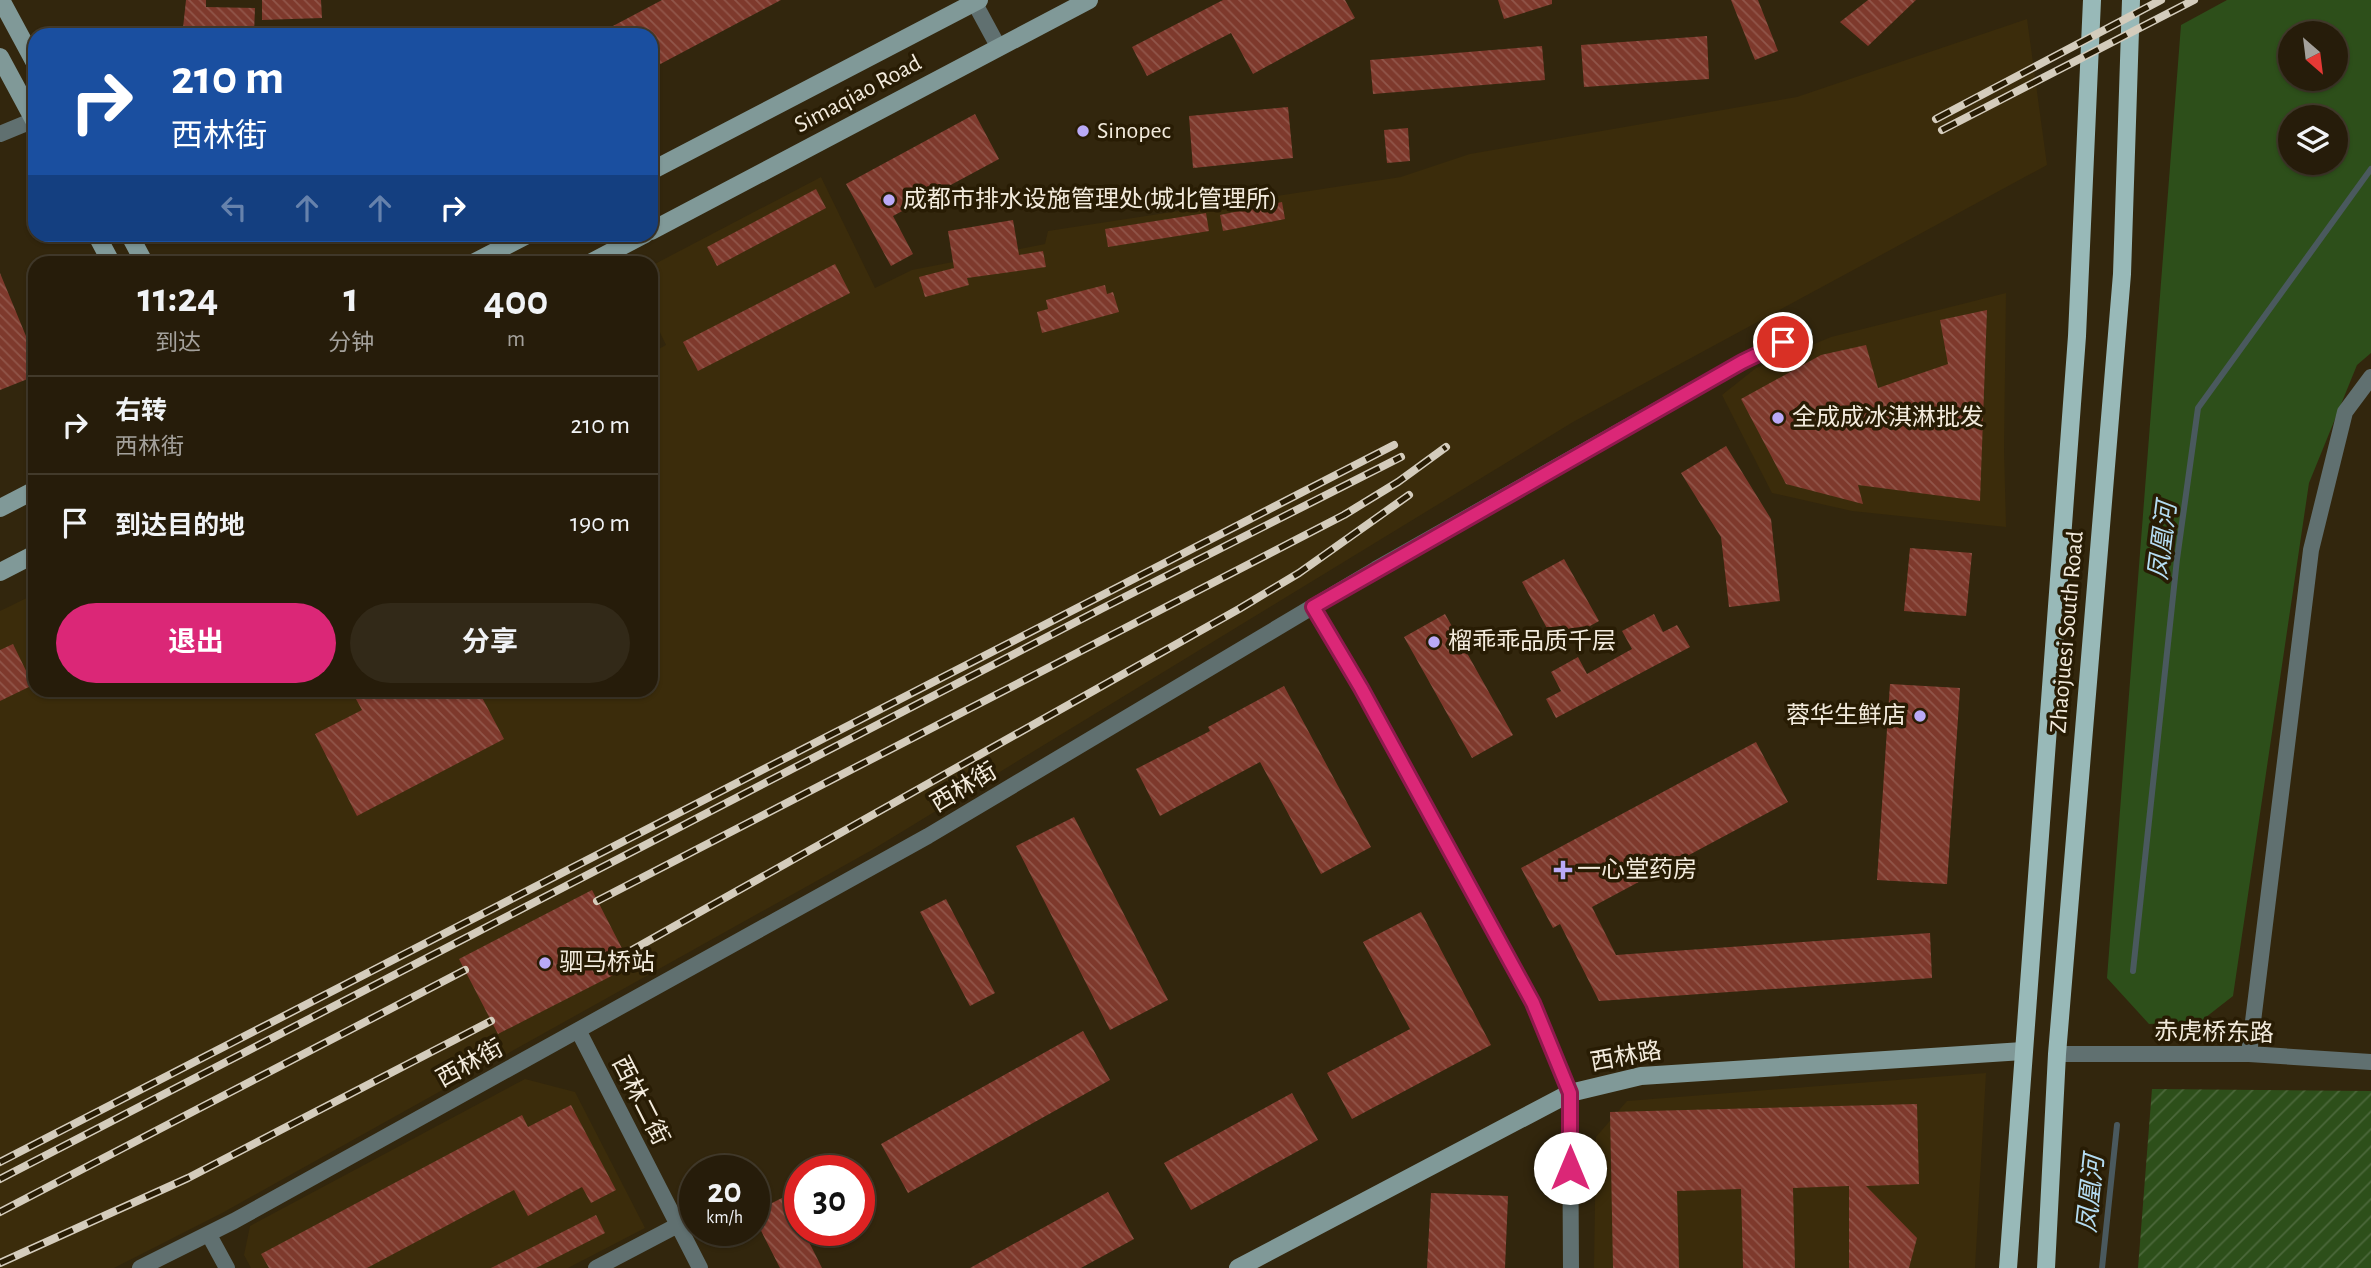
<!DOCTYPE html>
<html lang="zh">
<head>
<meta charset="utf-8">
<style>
	body { margin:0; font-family:"Alegreya Sans","Noto Sans SC",sans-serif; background:#322918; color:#f1f3f6; height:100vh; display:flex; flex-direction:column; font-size:26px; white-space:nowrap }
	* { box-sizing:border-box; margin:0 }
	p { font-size:23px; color:#a4a19c }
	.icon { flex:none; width:38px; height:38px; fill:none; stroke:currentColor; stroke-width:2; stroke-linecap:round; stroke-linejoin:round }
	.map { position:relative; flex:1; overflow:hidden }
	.drawer { position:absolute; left:28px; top:256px; width:630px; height:441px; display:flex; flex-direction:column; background:#261c0a; border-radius:21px; box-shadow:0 2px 5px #0004,0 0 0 2px #423a2b }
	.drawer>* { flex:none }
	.banner { position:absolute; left:28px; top:28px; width:630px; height:214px; border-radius:21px; box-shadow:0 2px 5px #0004,0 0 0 2px #423a2b; background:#1a4fa0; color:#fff; overflow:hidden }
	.needle { width:46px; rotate:152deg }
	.tools { position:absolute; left:2278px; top:21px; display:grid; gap:14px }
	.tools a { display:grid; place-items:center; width:70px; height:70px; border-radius:50%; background:#261c0a; box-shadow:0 2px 5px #0004,0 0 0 2px #423a2b; font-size:35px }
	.speed { position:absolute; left:679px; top:1155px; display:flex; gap:14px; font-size:35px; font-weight:700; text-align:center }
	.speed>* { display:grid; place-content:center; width:91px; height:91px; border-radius:50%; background:#261c0a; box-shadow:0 2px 5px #0004,0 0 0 2px #423a2b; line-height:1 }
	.speed small { font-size:18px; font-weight:400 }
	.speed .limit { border:10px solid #d22; background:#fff; color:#111 }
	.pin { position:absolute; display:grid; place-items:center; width:60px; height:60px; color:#fff; margin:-30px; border:4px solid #fff; border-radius:50%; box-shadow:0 2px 7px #0007 }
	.me { position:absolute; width:77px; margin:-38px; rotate:0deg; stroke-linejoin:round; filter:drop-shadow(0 0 5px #0008) }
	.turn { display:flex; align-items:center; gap:24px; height:147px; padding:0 28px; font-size:32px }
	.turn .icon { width:91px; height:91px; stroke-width:2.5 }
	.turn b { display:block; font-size:49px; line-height:60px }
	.lanes { display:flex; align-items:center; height:66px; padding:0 28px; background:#0003; justify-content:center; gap:35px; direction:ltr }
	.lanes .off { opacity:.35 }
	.eta { display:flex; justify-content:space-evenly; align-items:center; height:119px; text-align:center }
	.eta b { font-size:42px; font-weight:700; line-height:49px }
	.cta { display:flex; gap:14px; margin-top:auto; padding:14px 28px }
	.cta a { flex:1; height:80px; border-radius:42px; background:#db2777; color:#fff; font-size:28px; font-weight:700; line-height:80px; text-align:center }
	.cta a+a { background:#322918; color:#f1f3f6 }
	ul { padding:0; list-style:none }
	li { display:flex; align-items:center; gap:21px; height:98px; padding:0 28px; border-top:2px solid #423a2b }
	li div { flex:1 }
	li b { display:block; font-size:26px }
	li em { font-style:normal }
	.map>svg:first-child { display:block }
	.built { fill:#3b2c0b }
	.green { fill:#2d4f1a; fill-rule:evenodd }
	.garden { fill:url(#garden-furrows) }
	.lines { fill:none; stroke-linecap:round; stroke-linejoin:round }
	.stream { stroke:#4a595e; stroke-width:6 }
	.building { fill:url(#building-back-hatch) }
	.street { stroke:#607070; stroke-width:16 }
	.secondary { stroke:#809998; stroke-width:18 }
	.primary { stroke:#98b9b8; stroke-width:18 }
	.rail-casing { stroke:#d4ccbc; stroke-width:8 }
	.rail { stroke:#281c04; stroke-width:5; stroke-dasharray:16; stroke-linecap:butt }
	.route-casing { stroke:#8e194d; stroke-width:18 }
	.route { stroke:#db2777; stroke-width:12 }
	.poi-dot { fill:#baaaf7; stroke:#281c04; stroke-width:2.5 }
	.labels { text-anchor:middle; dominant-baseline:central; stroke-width:7; stroke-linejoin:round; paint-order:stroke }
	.street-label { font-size:24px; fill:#f3ebdd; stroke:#281c04 }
	.poi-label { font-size:24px; fill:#f3ebdd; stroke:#281c04; text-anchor:start }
	.water-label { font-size:26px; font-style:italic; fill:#b4dcf2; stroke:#281c04 }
</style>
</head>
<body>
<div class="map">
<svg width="2371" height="1268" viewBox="0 0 2371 1268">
	<defs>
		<pattern id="garden-furrows" width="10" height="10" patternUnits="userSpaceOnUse" patternTransform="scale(1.75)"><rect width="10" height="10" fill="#2d4f1a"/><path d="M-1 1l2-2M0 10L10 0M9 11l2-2" fill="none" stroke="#4c683b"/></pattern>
		<pattern id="building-back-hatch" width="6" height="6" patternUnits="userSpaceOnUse" patternTransform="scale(1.75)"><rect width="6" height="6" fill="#7e392c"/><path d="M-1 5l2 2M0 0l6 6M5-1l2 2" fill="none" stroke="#91564a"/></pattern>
	</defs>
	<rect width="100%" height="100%" fill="#32260d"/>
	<!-- built -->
	<path class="built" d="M2027 19 2047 165 1573 422 872 850 224 1212 114 1268H0V611L35 594V690H651V353L666 345 651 314V266L821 177 875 288 912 270 1045 244 1048 231 1401 177 1470 154 1797 97Z
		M2006 293 2004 449 2006 527 1852 511 1772 493 1722 395 1756 368 1831 337Z
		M1986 1073 1975 1268H1594L1596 1137 1627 1101Z
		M525 1079 575 1092 645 1228 568 1268H251L244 1255 250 1226Z"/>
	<!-- green -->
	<path class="green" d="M2227 0H2371V353L2357 365 2309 483 2233 996 2201 1021 2149 1024 2107 978 2181 25ZM2291 33H2336V79H2291ZM2291 117H2336V163H2291Z"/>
	<!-- garden -->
	<path class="garden" d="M2152 1089 2371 1091V1268H2138Z"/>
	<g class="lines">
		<!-- stream -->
		<path class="stream" d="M2133 971 2177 559 2198 408 2371 169
			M2102 1268 2117 1125"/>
	</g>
	<!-- building -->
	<path class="building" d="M186 0H206V7L255 8 254 33H216L183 28Z
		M262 0H321L322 18 262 20Z
		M662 0H781L651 69V35H596Z
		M1223 0H1345L1355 18 1253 74 1231 33 1147 76 1132 47Z
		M1498 0H1552V4L1504 19Z
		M1731 0H1758L1778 51 1755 60Z
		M1868 0H1916L1868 46 1840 22Z
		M1707 36 1709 79 1584 87 1581 45Z
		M1542 46 1545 80 1373 94 1370 60Z
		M1288 107 1293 158 1193 168 1189 116Z
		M975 114 999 159 893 216 913 254 891 266 846 184Z
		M1408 128 1410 161 1387 163 1384 130Z
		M816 189 826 208 717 266 707 247Z
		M1282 202 1285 219 1223 231 1220 215Z
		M1206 213 1209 231 1108 247 1105 229Z
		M1013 220 1019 255 1043 251 1046 267 967 278 969 285 925 297 919 277 954 268 948 231Z
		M835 264 850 293 698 371 683 342Z
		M0 273 35 358V376L0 390Z
		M1105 285 1107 294 1113 292 1119 312 1042 333 1037 312 1048 309 1046 300Z
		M1987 310 1980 501 1858 485 1863 504 1786 484 1741 399 1821 355 1866 345 1878 388 1948 364 1940 320Z
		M1726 446 1771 519 1780 601 1729 607 1721 537 1681 473Z
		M1910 548 1972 553 1966 616 1904 611Z
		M1564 559 1599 621 1556 645 1522 582Z
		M1445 614 1513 735 1472 758 1404 637Z
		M1654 614 1663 632 1677 625 1690 647 1556 718 1546 699 1561 691 1551 672 1578 657 1587 674 1632 649 1622 631Z
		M13 644 33 685 0 701V650Z
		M1890 684 1960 688 1947 884 1877 880Z
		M1284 686 1371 847 1321 874 1260 762 1160 816 1136 769 1210 731 1208 727Z
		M351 690H478L504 739 357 816 315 734 362 710Z
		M1756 742 1788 802 1592 907 1616 955 1930 933 1932 978 1599 1001 1560 924 1553 928 1521 868Z
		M1074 817 1168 1000 1110 1030 1016 846Z
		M592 890 631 966 498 1034 459 959Z
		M946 899 995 993 970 1006 920 912Z
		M1421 912 1491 1045 1352 1119 1327 1073 1410 1029 1363 942Z
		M1083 1031 1110 1080 908 1193 881 1144Z
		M1292 1093 1318 1140 1191 1210 1164 1163Z
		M1917 1104 1919 1184 1866 1186 1917 1238 1909 1268H1849V1186L1793 1188 1795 1268H1743L1741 1189 1677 1191 1679 1268H1613L1610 1112Z
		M571 1105 616 1190 591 1203 582 1187 528 1216 514 1190 367 1268H269L261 1254 522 1115 528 1127Z
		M800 1189V1230H803L822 1268H780L754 1217V1212Z
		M1108 1192 1134 1239 1081 1268H970Z
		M1431 1193 1508 1196 1505 1268H1427Z
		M596 1215 605 1233 536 1268H491Z"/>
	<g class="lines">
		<!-- street -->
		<path class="street" d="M973 0 999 48
			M0 134 34 120
			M1313 607 1361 688 1533 1003 1570 1093 1571 1268
			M578 1030 700 1268
			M2057 1054H2249L2371 1062
			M2249 1054 2311 550 2345 412 2371 377
			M209 1235 227 1268
			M140 1268 234 1221 928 836 1376 569 1742 362 1804 333
			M596 1268 678 1225"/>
		<!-- secondary -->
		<path class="secondary" d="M1 0 35 63
			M0 57 35 122
			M651 171 979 0
			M651 231 1089 0
			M96 234 111 262
			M129 234 144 262
			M475 262 529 234
			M592 262 645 234
			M0 508 35 490
			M0 572 35 554
			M1238 1268 1570 1093 1641 1076 2023 1051"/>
		<!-- primary -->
		<path class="primary" d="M2008 1268 2077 336 2092 0
			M2046 1268 2057 1054 2122 274 2131 0"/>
		<!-- rail casing -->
		<g class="rail-casing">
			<path id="rail" d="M1936 119 2161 0
				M1942 130 2194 0
				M597 901 1344 515 1398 482 1446 447
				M625 954 1239 609 1299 573 1409 495
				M0 1162 1394 445
				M0 1179 1103 608 1401 457
				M0 1212 465 970
				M0 1263 188 1178 491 1021"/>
		</g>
		<!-- rail -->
		<use href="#rail" class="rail"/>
	</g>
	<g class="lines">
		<!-- route casing -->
		<g class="route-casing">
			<path id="route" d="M1570 1168V1093L1533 1003 1361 688 1313 607 1742 362 1783 342"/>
		</g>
		<!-- route -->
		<use href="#route" class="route"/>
	</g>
	<!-- markers -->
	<g class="poi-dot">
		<circle cx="1083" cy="131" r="7"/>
		<circle cx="889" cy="200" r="7"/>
		<circle cx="1778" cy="418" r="7"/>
		<circle cx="1434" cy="642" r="7"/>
		<circle cx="1920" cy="716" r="7"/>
		<path d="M1559.5 859.5h7v7h7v7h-7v7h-7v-7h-7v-7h7z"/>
		<circle cx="545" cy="963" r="7"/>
	</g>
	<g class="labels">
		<!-- street labels -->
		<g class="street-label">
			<text transform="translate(858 94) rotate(-28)">Simaqiao Road</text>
			<text transform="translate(2067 632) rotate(-85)">Zhaojuesi South Road</text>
			<text transform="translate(964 788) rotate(-31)">西林街</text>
			<text transform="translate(2214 1033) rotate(1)">赤虎桥东路</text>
			<text transform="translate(1626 1057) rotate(-10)">西林路</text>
			<text transform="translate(470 1064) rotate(-29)">西林街</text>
			<text transform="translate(640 1101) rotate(63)">西林二街</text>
		</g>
		<!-- poi labels -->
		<g class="poi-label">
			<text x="1097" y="131">Sinopec</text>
			<text x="903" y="200">成都市排水设施管理处(城北管理所)</text>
			<text x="1792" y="418">全成成冰淇淋批发</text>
			<text x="1448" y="642">榴乖乖品质千层</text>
			<text x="1906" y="716" text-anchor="end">蓉华生鲜店</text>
			<text x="1577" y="870">一心堂药房</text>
			<text x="559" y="963">驷马桥站</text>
		</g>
		<!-- water labels -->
		<g class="water-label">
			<text transform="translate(2163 541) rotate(-83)">凤凰河</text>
			<text transform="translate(2091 1194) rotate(-84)">凤凰河</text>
		</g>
	</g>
</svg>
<div class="tools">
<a><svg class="needle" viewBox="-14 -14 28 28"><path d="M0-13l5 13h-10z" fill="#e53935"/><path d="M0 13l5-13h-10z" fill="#a4a19c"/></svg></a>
<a><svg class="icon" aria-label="layers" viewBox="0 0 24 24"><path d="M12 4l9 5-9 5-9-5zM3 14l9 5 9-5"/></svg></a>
</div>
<div class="speed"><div>20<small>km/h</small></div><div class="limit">30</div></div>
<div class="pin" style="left:1783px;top:342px;background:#d93025"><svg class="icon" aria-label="arrive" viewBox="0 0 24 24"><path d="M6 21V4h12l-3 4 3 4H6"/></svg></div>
<svg class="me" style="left:1570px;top:1168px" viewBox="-20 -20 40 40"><circle r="19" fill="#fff"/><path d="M0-13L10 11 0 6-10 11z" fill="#db2777"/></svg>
<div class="banner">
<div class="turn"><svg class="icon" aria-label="right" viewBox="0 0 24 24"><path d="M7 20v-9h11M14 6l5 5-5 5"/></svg><div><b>210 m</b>西林街</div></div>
<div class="lanes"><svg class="icon off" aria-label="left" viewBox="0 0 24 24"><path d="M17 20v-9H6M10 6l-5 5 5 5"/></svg><svg class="icon off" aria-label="ahead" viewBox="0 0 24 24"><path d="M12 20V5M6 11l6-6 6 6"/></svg><svg class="icon off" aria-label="ahead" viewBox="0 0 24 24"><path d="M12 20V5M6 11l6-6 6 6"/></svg><svg class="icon" aria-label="right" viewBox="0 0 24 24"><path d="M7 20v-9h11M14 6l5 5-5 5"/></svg></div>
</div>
<section class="drawer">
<div class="eta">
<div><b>11:24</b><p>到达</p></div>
<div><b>1</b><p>分钟</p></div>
<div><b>400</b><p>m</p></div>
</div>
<ul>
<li><svg class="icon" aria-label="right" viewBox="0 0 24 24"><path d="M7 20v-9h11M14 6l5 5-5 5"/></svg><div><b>右转</b><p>西林街</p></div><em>210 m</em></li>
<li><svg class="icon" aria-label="arrive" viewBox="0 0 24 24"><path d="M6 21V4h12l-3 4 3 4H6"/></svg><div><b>到达目的地</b></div><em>190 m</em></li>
</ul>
<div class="cta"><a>退出</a><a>分享</a></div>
</section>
</div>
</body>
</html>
